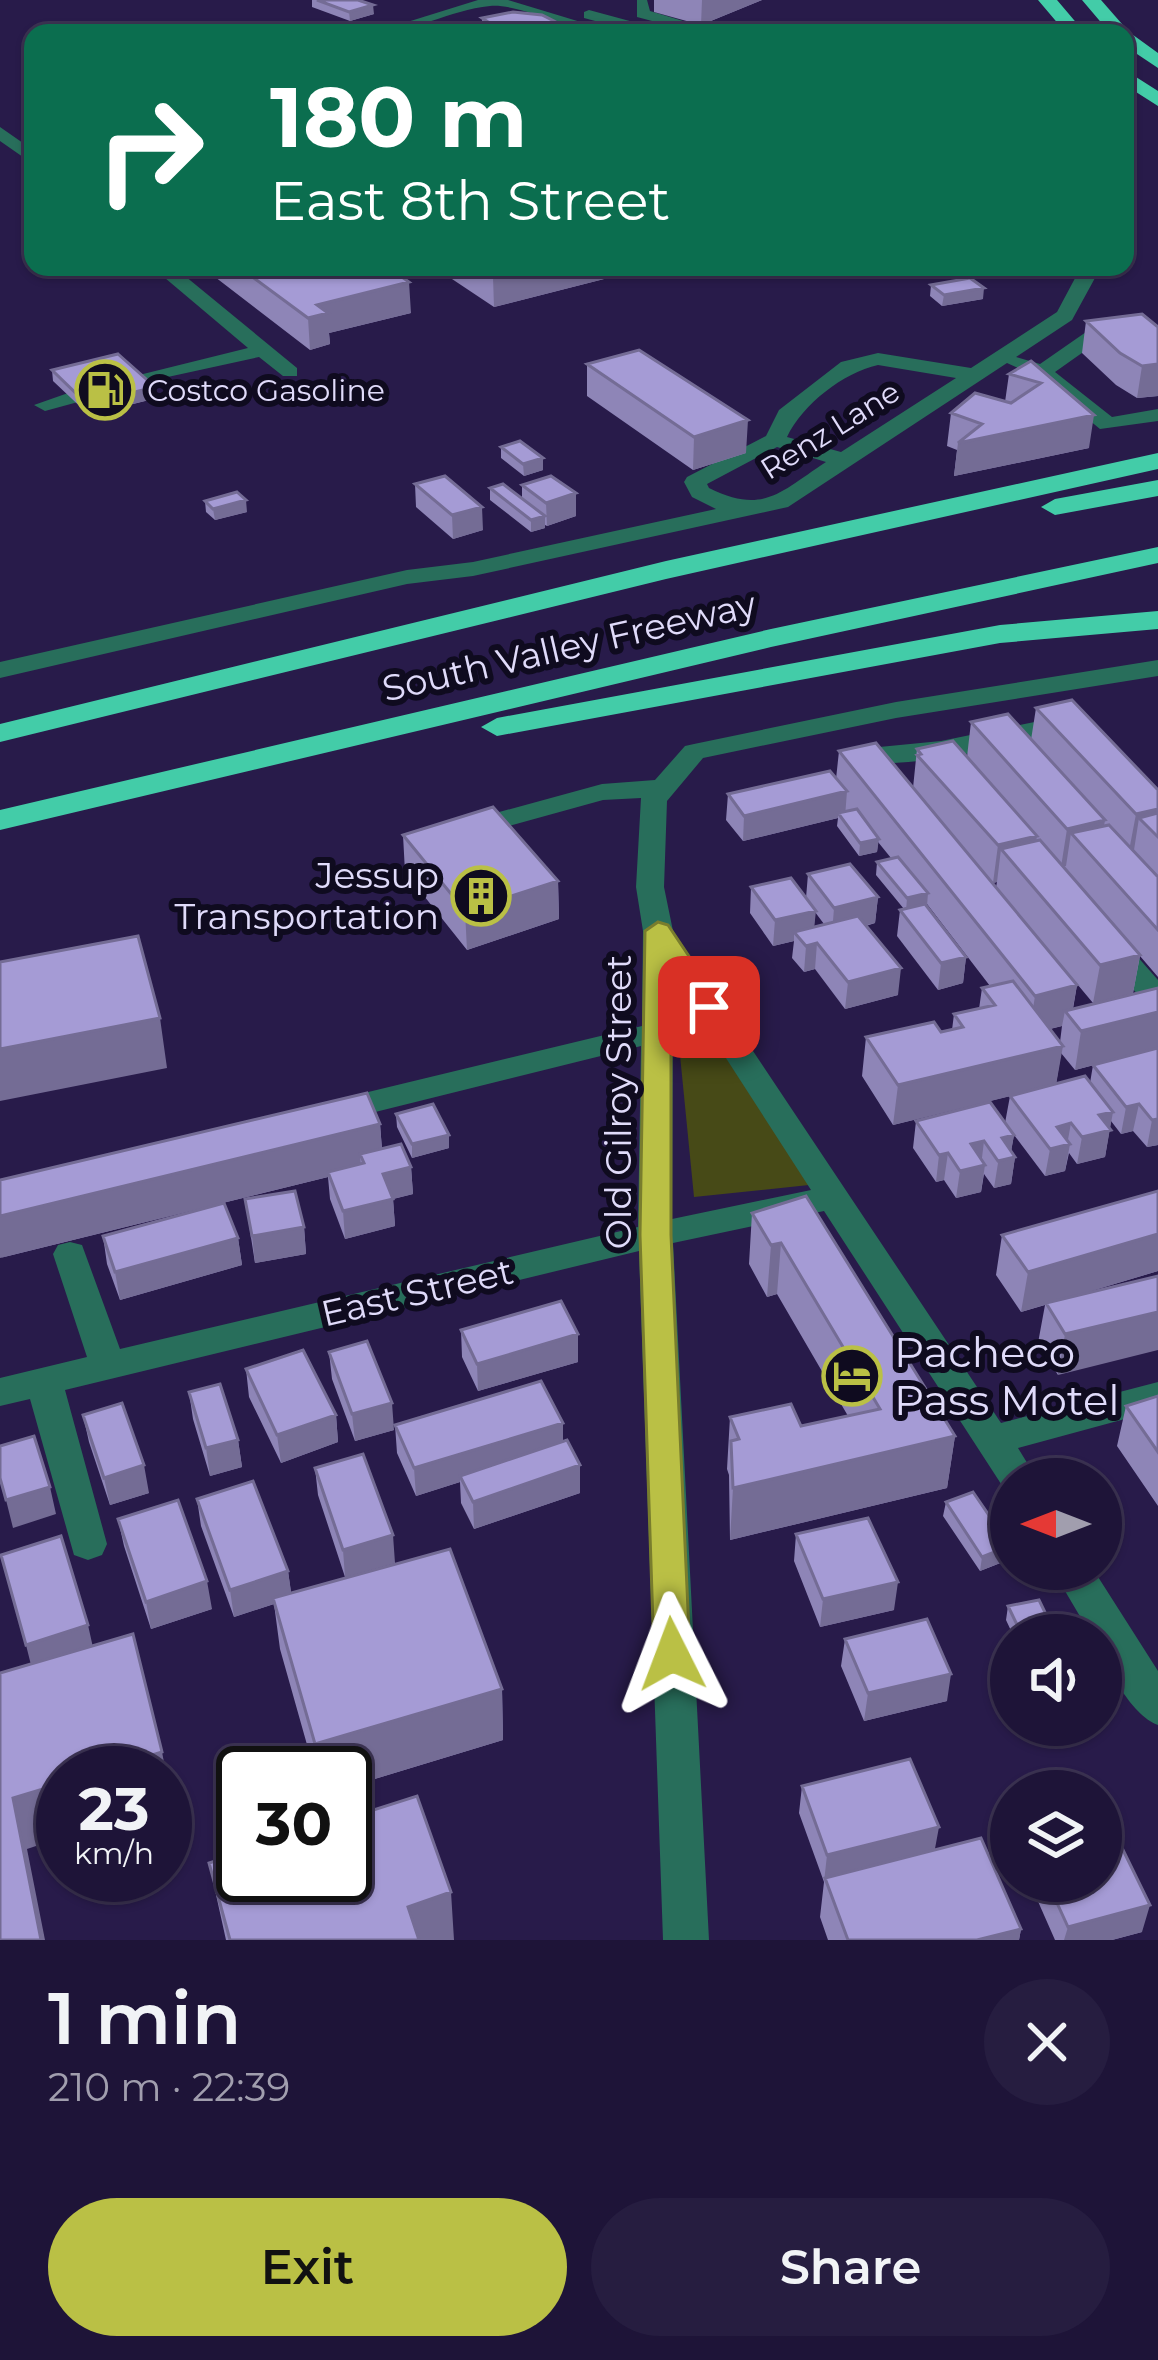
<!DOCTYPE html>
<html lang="en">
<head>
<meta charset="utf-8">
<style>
	body { margin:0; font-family:Montserrat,sans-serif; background:#261d40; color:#f1f3f6; height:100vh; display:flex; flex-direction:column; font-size:45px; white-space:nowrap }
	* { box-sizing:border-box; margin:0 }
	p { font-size:39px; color:#a19eae }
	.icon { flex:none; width:66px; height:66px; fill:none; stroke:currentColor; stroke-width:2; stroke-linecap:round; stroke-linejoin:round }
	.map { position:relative; height:1940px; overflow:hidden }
	.drawer { display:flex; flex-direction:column; background:#1e1438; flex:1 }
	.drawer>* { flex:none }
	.banner { position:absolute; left:24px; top:24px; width:1110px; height:252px; border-radius:24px; box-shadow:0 3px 9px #0004,0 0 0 3px #3c3353; background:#0b6e4f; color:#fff; overflow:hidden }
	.needle { width:78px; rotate:270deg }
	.tools { position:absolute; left:990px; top:1458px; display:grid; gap:24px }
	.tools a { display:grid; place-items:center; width:132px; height:132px; border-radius:50%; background:#1e1438; box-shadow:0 3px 9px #0004,0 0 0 3px #3c3353; font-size:60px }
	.speed { position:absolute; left:36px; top:1746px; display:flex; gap:24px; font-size:60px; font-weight:700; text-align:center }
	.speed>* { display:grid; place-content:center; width:156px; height:156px; border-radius:50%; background:#1e1438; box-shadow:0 3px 9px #0004,0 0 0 3px #3c3353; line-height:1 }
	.speed small { font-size:30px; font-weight:400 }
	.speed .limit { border:6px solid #111; border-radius:18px; background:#fff; color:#111 }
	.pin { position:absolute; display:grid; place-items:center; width:102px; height:102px; color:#fff; margin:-51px; border-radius:24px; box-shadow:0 6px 18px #0006 }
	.me { position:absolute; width:132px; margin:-66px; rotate:357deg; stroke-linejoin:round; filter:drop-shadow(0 0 9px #0008) }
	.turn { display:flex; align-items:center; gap:42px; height:252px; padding:0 48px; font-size:54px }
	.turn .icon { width:156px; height:156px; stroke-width:2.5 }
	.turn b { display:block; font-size:84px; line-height:102px }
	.round { display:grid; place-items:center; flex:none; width:126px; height:126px; border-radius:63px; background:#261d40 }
	.overview { display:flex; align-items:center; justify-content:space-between; height:204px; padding:0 48px }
	h1 { font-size:72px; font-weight:600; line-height:90px }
	.action { display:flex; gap:24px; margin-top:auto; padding:24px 48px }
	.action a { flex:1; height:138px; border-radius:72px; background:#bac045; color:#111; font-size:48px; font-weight:600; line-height:138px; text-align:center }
	.action a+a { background:#261d40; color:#f1f3f6 }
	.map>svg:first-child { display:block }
	.green { fill:#474a17 }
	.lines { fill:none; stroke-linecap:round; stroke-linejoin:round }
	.minor { fill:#286e5b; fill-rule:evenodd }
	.highway { fill:#43cca8; fill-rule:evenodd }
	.wall { fill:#8e85b7; fill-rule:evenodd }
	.shaded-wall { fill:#746c95 }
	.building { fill:#a59bd5; stroke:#746c95; stroke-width:3 }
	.route { fill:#bac045; stroke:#797d2d; stroke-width:3 }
	.labels { text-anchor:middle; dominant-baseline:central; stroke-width:12; stroke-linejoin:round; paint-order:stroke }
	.far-poi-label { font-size:30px; fill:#e0dbfa; stroke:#0f0b1f; text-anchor:start }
	.far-street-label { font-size:30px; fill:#e0dbfa; stroke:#0f0b1f }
	.street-label { font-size:36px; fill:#e0dbfa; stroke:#0f0b1f }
	.poi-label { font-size:36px; fill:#e0dbfa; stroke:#0f0b1f; text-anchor:end }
	.near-poi-label { font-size:42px; fill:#e0dbfa; stroke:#0f0b1f; text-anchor:start }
</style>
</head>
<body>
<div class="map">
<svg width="1158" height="1940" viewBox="0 0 1158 1940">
	<rect width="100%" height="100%" fill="#281b4a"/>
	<!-- green -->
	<path class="green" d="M672 974 809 1185 694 1197Z"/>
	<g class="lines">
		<!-- minor -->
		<path class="minor" d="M478 0H508L617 33C576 33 520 3 490 6 449 10 414 33 372 33Z
			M637 0H647L650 11 723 33H697L637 17Z
			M589 10 663 30 666 33H640L584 18V12Z
			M0 127 33 150V164L0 141Z
			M152 267H174L297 368V376H283L259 357 131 385V377L248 348Z
			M1081 267H1101L1072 320 1016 357 1040 364 1099 323H1113V331L1055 372 1112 417 1158 409V421L1100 429 1035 376 1007 363 788 507 473 576 407 584 0 678V662L407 570 473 562 716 509 692 497 684 482 687 477 766 436 779 410 841 362 878 353 971 368 1057 312ZM878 365 956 378 841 452 787 437C803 404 843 373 878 365ZM777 447 826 462C780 492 764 515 709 488L707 484Z
			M71 392 82 398 78 402 45 411 34 405Z
			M1158 660V676L896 718 703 758 667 801 664 887 673 931 1001 1423 1158 1382V1410L1018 1448 1037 1479H1011V1492L1005 1490 824 1211 673 1243 709 1940H663L639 1251 65 1390 107 1544 102 1555 88 1560 74 1555 30 1399 0 1406V1378L87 1357 53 1254 58 1245 70 1242 82 1245 120 1349 638 1227 641 1046 331 1123 320 1120 315 1112 320 1104 331 1101 642 1026 643 931 636 887 641 798 603 800 502 828 488 820 492 814 602 784 655 780 685 746 694 744 896 702ZM673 976 811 1190 672 1219Z
			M1069 715 1082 723 1078 729C1041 738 879 779 856 756L869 748 941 741Z
			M1111 935 1121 938 1158 980V1009L1147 1006 1096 944Z
			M1052 1569H1093L1158 1671V1725C1132 1716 1101 1663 1101 1635H1091Z"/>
		<!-- highway -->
		<path class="highway" d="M1038 0H1057L1085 33H1066Z
			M1082 0H1101L1129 32 1158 53V68L1125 46V33H1110Z
			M1125 70 1158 91V106L1125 85Z
			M1158 453V469L666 579 0 742V724L666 561Z
			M1158 480V496L1055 515 1041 507 1055 499Z
			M1158 547V563L771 647 0 830V810L771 629Z
			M1158 611V629L1000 643 497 736 481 727 497 718 1000 625Z"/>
	</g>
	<!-- wall -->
	<path class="wall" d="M312 0H358L374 14 350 21 312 7Z
		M654 0H762L701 25 654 12Z
		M482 18 574 33H483Z
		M202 267H388L411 313 329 333 330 344 310 350Z
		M434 267H651L494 307Z
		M931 285 983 299 942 306 930 296Z
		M1086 321 1158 327V396L1137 398 1116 385 1082 353Z
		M1031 361 1089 448 954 476 957 450 947 446 951 413 1005 402 1009 374Z
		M587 364 746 453 693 470 587 396Z
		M52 370 157 398 89 415 53 381Z
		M501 447 543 470 524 476 501 458Z
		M415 484 483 530 453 539 416 507Z
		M522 485 576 516 547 526 545 525V528L531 532 490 500V488L522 499Z
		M205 501 247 512 215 520 206 512Z
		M1036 708 1158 790V977L1140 956 1133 993 1093 1003 996 887 997 882 993 883 1077 985 1073 1009 1158 988V1145L1147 1147 1133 1131 1121 1134 1111 1121 1105 1157 1077 1164 1069 1153 1065 1171 1045 1176 1005 1123 1010 1096 893 1125 862 1076 866 1037 941 1032 952 1030 954 1014 979 1009 982 988 990 986 927 904 926 906 966 957 963 983 938 990 897 936 900 910 904 909 876 875 877 862 891 858 878 842 877 852 859 856 837 826 838 818 743 841 726 820 728 794 836 779 839 751 913 788 917 749 967 757 971 722 1031 740ZM1062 1026 1060 1042 1050 1029ZM1061 1053 1075 1070 1098 1064 1093 1065 1090 1083 1056 1084Z
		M403 835 558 881 559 919 467 950 405 872Z
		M808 874 878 897 875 923 866 926 898 995 845 1009 815 969 804 972 792 958 794 941 773 946 750 913 751 887 806 898ZM815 912 824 924 814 927Z
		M396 1114 449 1148 412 1158 397 1127Z
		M916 1121 1014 1135 1011 1151 1015 1157 1011 1184 994 1188 984 1174 981 1192 956 1198 944 1180 936 1182 913 1148Z
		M380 1124 382 1149 411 1167 413 1194 393 1199 395 1226 345 1239 330 1199 328 1177 0 1258Z
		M1158 1191V1271L1081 1294 1058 1375 1038 1343 1045 1305 1021 1312 996 1275 1002 1235Z
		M245 1199 304 1227 306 1254 255 1263Z
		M752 1213 955 1436 947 1488 730 1540 729 1475 727 1469 730 1417 801 1426 848 1416 777 1294 767 1297 749 1264Z
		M103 1236 238 1238 242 1265 120 1300 107 1264Z
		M461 1330 578 1362 478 1391 462 1357Z
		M329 1352 394 1430 355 1441 332 1379Z
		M246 1369 336 1415 338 1442 281 1463 249 1397Z
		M189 1392 238 1440 242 1467 210 1476 193 1419Z
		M1158 1396V1506L1117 1446 1126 1406Z
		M83 1415 149 1493 110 1505 89 1442Z
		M395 1425 563 1441 580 1465V1493L474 1529 461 1503 460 1482 416 1496 397 1453Z
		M315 1468 395 1563 345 1577 318 1495Z
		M197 1499 288 1571 291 1593 502 1689 503 1740 345 1788V1773H315L280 1649 274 1604 234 1617 201 1526Z
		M946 1502 1008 1560 980 1571 943 1516Z
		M118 1519 212 1609 151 1629 124 1546Z
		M796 1534 894 1610 820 1627 794 1561Z
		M1008 1606 1056 1635H1013L1006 1620Z
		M845 1639 947 1701 864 1721 841 1666Z
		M802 1786 935 1850 1021 1929 1019 1940H828L820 1917 824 1882 799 1813Z
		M209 1863 454 1940H226Z
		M1029 1881H1101L1142 1932 1112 1940H1055Z"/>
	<!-- shaded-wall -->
	<path class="shaded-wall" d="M702 0H762L701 25Z
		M373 5 374 14 350 21 349 12Z
		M532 267H651L494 307 493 277Z
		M409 282 411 313 329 333 330 344 310 350 308 318 317 305Z
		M984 288 983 299 942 306 944 295Z
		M1158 364V396L1137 398 1142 366Z
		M155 387 157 398 89 415 87 404Z
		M1094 415 1089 448 954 476 958 443Z
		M748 420 746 453 693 470 694 437Z
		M543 458V470L524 476 523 464Z
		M576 493V516L547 526 546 503Z
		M246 500 247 512 215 520 213 509Z
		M482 507 483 530 453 539 452 515Z
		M545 516V528L531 532V520Z
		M847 791 845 817 838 813V818L743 841 744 816Z
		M1158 809V837L1139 818 1134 850 1129 851 1136 814Z
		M1105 820 1099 858 1071 833 1066 866 1061 867 1067 829Z
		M1037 836 1031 874 1001 849 997 882 993 883 998 845Z
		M879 839 877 852 859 856 860 843Z
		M558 881 559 919 467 950 465 911Z
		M928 893 927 906 906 911 907 898Z
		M878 897 875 923 832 934 834 908Z
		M816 911 813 937 794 932V941L773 946 775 920Z
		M817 943 815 969 804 972 806 946Z
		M1140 955 1133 993 1093 1003 1100 965Z
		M966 957 963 983 938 990 941 963Z
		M901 968 898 995 845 1009 848 982Z
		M1077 985 1071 1018 1065 1011 1062 1026 1029 1034 1035 996Z
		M1158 1012V1048L1075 1070 1081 1031Z
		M160 1018 167 1068 0 1101V1049Z
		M1063 1046 1056 1085 893 1125 898 1085Z
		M1139 1104 1133 1131 1121 1134 1126 1107Z
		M1113 1112 1105 1157 1077 1164 1082 1137 1099 1115Z
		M1158 1119V1145L1147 1147 1152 1120Z
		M1071 1123 1067 1145 1070 1144 1065 1171 1045 1176 1050 1149 1057 1127Z
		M380 1124 383 1163H364L360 1154 361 1168 328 1172V1177L0 1258V1216Z
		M449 1135V1148L412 1158V1144Z
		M1014 1135 1010 1158 1015 1157 1011 1184 994 1188 1002 1138Z
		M984 1141 981 1166 985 1165 981 1192 956 1198 960 1171 971 1144Z
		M948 1153 944 1180 936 1182 939 1155Z
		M411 1167 413 1194 393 1199 395 1226 345 1239 343 1211 383 1174Z
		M304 1227 306 1254 255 1263 252 1236Z
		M1158 1234V1271L1021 1312 1028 1272Z
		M238 1238 242 1265 120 1300 115 1272Z
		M781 1243 777 1294 767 1297 771 1245Z
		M1158 1312V1350L1058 1375 1065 1334Z
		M578 1334V1362L478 1391 477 1364Z
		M392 1403 394 1430 355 1441 352 1414Z
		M336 1415 338 1442 281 1463 277 1435Z
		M563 1423V1450L460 1476V1482L416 1496 414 1468Z
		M955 1436 947 1488 730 1540 733 1488Z
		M238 1440 242 1467 210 1476 206 1448Z
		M144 1465 149 1493 110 1505 104 1478Z
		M580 1465V1493L474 1529 473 1502Z
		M50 1487 56 1514 13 1528 6 1500Z
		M393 1535 395 1563 345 1577 343 1550Z
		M1010 1546 1008 1560 980 1571 982 1557Z
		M288 1571 292 1598H273L274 1604 234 1617 230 1590Z
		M207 1581 212 1609 151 1629 146 1602Z
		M898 1582 894 1610 820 1627 823 1599Z
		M88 1625 94 1652 33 1673 26 1645Z
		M951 1674 947 1701 864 1721 868 1693Z
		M502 1689 503 1740 345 1788V1773H319L315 1744Z
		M162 1752 172 1803 165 1805V1773H94Z
		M63 1783V1837L27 1849 45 1940H41L13 1798Z
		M939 1827 934 1854 825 1878 824 1882 827 1855Z
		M451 1892 454 1940H411L408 1907Z
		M1150 1905 1142 1932 1112 1940H1064L1068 1927Z
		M1021 1929 1019 1940H977Z"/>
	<!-- building -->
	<path class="building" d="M317 0H358L373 5 349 12Z
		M513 12 542 15 574 31 563 33H505L482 18Z
		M239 267H388L409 282 317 305 328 313 308 318Z
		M478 267H532L493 277Z
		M970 278 984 288 944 295 931 285Z
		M1142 314 1158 327V364L1142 366 1120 353 1086 321Z
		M639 350 748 420 694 437 587 364Z
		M118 354 155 387 87 404 52 370Z
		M1031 361 1094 415 958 443 982 424 951 413 975 393 1011 403 1041 383 1009 374Z
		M520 441 543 458 523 464 501 447Z
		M445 476 482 507 452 515 415 484Z
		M551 476 576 493 546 503 522 485Z
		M503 484 545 516 531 520 490 488Z
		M237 492 246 500 213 509 205 501Z
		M1072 700 1158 790V809L1136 814 1036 708Z
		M1008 714 1105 820 1067 829 971 722Z
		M953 741 1037 836 998 845 917 755 921 754 917 749Z
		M876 743 1077 985 1035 996 839 751Z
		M830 771 847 791 744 816 728 794Z
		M493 807 558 881 465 911 403 835Z
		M857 809 879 839 860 843 838 813Z
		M1158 813V837L1139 818Z
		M1109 825 1158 877V930L1071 833Z
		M1040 840 1140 955 1100 965 1001 849Z
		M898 857 928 893 907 898 877 862Z
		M850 864 878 897 834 908 808 874Z
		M791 878 816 911 775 920 751 887Z
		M925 904 966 957 941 963 900 910Z
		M858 916 901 968 848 982 817 943 806 946 794 932Z
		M138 936 160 1018 0 1049V962Z
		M1013 981 1063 1046 898 1085 866 1037 934 1022 941 1032 963 1027 954 1014 995 1005 982 988Z
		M1158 988V1012L1081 1031 1065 1011Z
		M1158 1048V1119L1152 1120 1139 1104 1126 1107 1093 1065Z
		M1085 1076 1113 1112 1099 1115 1111 1130 1082 1137 1071 1123 1057 1127 1070 1144 1050 1149 1010 1096Z
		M367 1093 380 1124 0 1216V1180Z
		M990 1102 1014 1135 1002 1138 1015 1157 998 1161 984 1141 971 1144 985 1165 960 1171 948 1153 939 1155 916 1121Z
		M433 1104 449 1135 412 1144 396 1114Z
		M401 1144 411 1167 383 1174 393 1199 343 1211 328 1172 364 1163 360 1154Z
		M295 1191 304 1227 252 1236 245 1199Z
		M1158 1191V1234L1028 1272 1002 1235Z
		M806 1196 955 1436 733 1488 731 1441 739 1439 730 1417 791 1404 801 1426 880 1409 781 1243 771 1245 752 1213Z
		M224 1203 238 1238 115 1272 103 1236Z
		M1158 1276V1312L1065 1334 1046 1303Z
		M561 1301 578 1334 477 1364 461 1330Z
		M367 1341 392 1403 352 1414 329 1352Z
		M303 1350 336 1415 277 1435 246 1369Z
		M541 1381 563 1423 414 1468 395 1425Z
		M220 1384 238 1440 206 1448 189 1392Z
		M1158 1396V1452L1126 1406Z
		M122 1403 144 1465 104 1478 83 1415Z
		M34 1436 50 1487 6 1500 0 1478V1446Z
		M567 1440 580 1465 473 1502 460 1476Z
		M363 1454 393 1535 343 1550 315 1468Z
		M253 1481 288 1571 230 1590 197 1499Z
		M973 1492 1010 1546 982 1557 946 1502Z
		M178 1500 207 1581 146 1602 118 1519Z
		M868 1518 898 1582 823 1599 796 1534Z
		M61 1536 88 1625 26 1645 1 1555Z
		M450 1549 502 1689 315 1744 273 1598Z
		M1039 1600 1056 1635H1022L1008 1606Z
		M927 1619 951 1674 868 1693 845 1639Z
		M133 1634 162 1752 94 1773H63V1783L13 1798 41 1940H0V1673Z
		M910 1759 939 1827 827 1855 802 1786Z
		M417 1796 451 1892 408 1907 419 1940H230L209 1863 243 1852V1875H345V1819Z
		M1101 1805 1150 1905 1068 1927 1047 1881H1101Z
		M981 1838 1021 1929 977 1940H848L825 1878Z"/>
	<!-- route -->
	<path class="route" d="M658 922 668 925 723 1007 719 1013H699L671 971V1235L690 1654 685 1665 672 1669 659 1665 654 1654 640 1235 645 931Z"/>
	<!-- icons -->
	<defs>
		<g id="fuel-ring" transform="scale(3)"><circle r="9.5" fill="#0f0b1f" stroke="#bac045" stroke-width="1.5"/><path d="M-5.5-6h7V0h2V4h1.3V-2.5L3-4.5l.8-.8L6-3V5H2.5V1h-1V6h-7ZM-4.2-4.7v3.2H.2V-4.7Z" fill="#bac045"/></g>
		<g id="building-ring" transform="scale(3)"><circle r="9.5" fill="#0f0b1f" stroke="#bac045" stroke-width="1.5"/><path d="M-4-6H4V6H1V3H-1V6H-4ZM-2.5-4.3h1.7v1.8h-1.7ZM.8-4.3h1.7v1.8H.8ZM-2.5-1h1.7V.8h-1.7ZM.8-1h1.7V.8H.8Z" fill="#bac045"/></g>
		<g id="hotel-ring" transform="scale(3)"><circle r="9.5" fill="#0f0b1f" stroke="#bac045" stroke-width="1.5"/><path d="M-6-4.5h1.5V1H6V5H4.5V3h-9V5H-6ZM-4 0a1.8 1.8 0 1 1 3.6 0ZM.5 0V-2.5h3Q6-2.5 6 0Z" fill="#bac045"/></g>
	</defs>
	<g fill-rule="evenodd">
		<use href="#fuel-ring" x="105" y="390"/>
		<use href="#building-ring" x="481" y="896"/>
		<use href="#hotel-ring" x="852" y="1376"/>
	</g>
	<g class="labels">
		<!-- far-poi labels -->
		<g class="far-poi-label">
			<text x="147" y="390">Costco Gasoline</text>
		</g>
		<!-- far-street labels -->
		<g class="far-street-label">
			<text transform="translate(830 430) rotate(-32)">Renz Lane</text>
		</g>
		<!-- street labels -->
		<g class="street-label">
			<text transform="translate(569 646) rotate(-13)">South Valley Freeway</text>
			<text transform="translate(618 1102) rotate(-90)">Old Gilroy Street</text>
			<text transform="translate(417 1292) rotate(-13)">East Street</text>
		</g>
		<!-- poi labels -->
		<g class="poi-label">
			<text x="439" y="875">Jessup<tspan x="439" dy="41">Transportation</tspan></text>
		</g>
		<!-- near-poi labels -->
		<g class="near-poi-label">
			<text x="894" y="1352">Pacheco<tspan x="894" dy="48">Pass Motel</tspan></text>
		</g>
	</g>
</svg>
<div class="tools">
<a><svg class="needle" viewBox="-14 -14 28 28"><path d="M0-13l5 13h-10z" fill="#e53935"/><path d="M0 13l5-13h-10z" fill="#a19eae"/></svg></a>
<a><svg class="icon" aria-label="sound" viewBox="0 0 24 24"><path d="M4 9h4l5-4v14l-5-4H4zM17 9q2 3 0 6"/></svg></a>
<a><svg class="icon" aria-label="layers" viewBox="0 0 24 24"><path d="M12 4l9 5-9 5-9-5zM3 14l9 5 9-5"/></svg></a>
</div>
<div class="speed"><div>23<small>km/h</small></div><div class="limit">30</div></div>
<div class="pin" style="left:709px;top:1007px;background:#d93025"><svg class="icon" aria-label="arrive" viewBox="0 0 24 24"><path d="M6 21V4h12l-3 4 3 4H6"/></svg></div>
<svg class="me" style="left:672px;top:1654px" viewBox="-20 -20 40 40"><path d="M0-17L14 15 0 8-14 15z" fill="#bac045" stroke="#fff" stroke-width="4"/></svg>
<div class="banner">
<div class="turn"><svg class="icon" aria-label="right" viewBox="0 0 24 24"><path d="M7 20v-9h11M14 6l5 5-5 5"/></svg><div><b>180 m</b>East 8th Street</div></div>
</div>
</div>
<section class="drawer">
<div class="overview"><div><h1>1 min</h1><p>210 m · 22:39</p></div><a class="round"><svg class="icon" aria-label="close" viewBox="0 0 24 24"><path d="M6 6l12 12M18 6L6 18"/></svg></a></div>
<div class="action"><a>Exit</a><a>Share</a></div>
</section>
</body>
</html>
